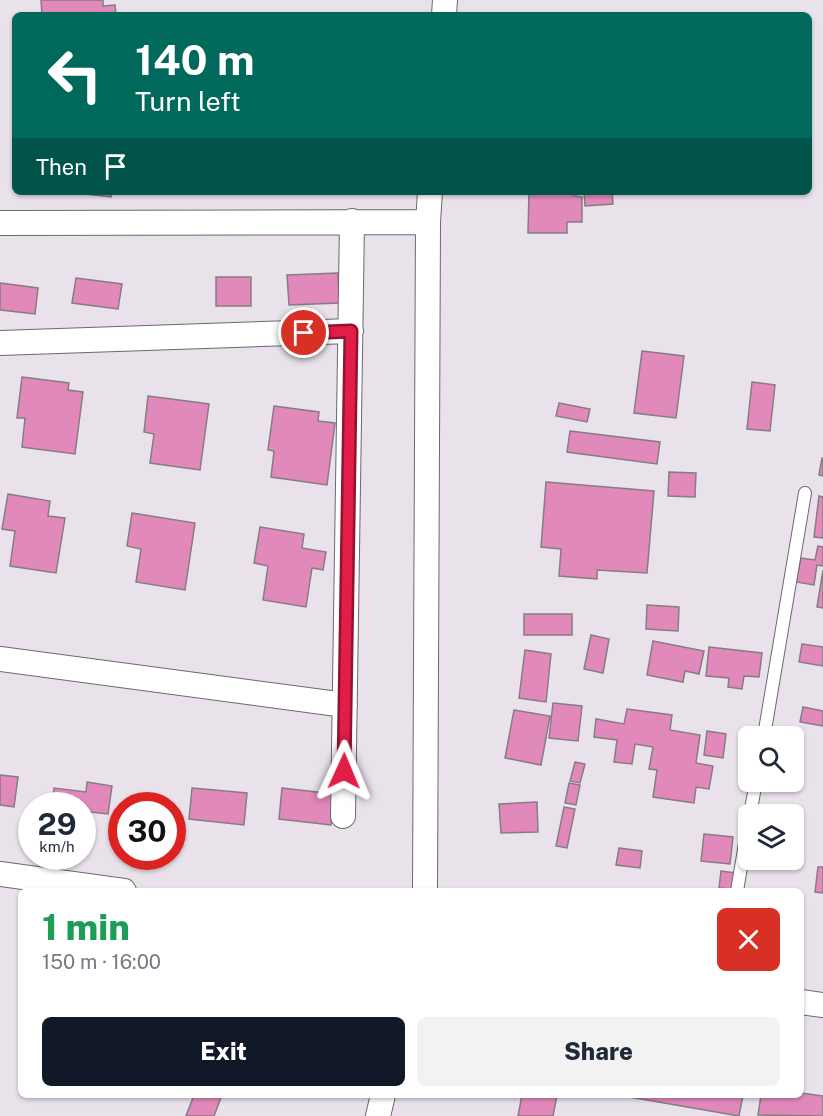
<!DOCTYPE html>
<html lang="en">
<head>
<meta charset="utf-8">
<style>
	body { margin:0; font-family:"Public Sans",sans-serif; background:#f2f2f3; color:#1f2937; height:100vh; display:flex; flex-direction:column; font-size:22px; white-space:nowrap }
	* { box-sizing:border-box; margin:0 }
	p { font-size:20px; color:#747a83 }
	.icon { flex:none; width:33px; height:33px; fill:none; stroke:currentColor; stroke-width:2; stroke-linecap:round; stroke-linejoin:round }
	.map { position:relative; flex:1; overflow:hidden }
	.side { position:absolute; left:18px; top:888px; width:786px; height:210px; display:flex; flex-direction:column; background:#fff; border-radius:9px; box-shadow:0 2px 4px #0004 }
	.side>* { flex:none }
	.guide { position:absolute; left:12px; top:12px; width:800px; height:183px; border-radius:9px; box-shadow:0 2px 4px #0004; background:#00695c; color:#fff; overflow:hidden }
	.fabs { position:absolute; left:738px; top:726px; display:grid; gap:12px }
	.fabs a { display:grid; place-items:center; width:66px; height:66px; border-radius:9px; background:#fff; box-shadow:0 2px 4px #0004; font-size:30px }
	.speed { position:absolute; left:18px; top:792px; display:flex; gap:12px; font-size:30px; font-weight:700; text-align:center }
	.speed>* { display:grid; place-content:center; width:78px; height:78px; border-radius:50%; background:#fff; box-shadow:0 2px 4px #0004; line-height:1 }
	.speed small { font-size:15px; font-weight:400 }
	.speed .limit { border:9px solid #d22; background:#fff; color:#111 }
	.pin { position:absolute; display:grid; place-items:center; width:51px; height:51px; color:#fff; margin:-26px; border:3px solid #fff; border-radius:50%; box-shadow:0 2px 6px #0007 }
	.me { position:absolute; width:66px; margin:-33px; rotate:1deg; stroke-linejoin:round; filter:drop-shadow(0 0 4px #0008) }
	.turn { display:flex; align-items:center; gap:21px; height:126px; padding:0 24px; font-size:27px }
	.turn .icon { width:78px; height:78px; stroke-width:2.5 }
	.turn b { display:block; font-size:42px; line-height:51px }
	.then { display:flex; align-items:center; height:57px; padding:0 24px; background:#0003; gap:12px; font-size:22px }
	.round { display:grid; place-items:center; flex:none; width:63px; height:63px; border-radius:9px; background:#f2f2f3 }
	.headline { display:flex; align-items:center; justify-content:space-between; height:102px; padding:0 24px }
	h1 { font-size:36px; font-weight:800; line-height:45px; color:#1e9e55 }
	.button { display:flex; gap:12px; margin-top:auto; padding:12px 24px }
	.button a { flex:1; height:69px; border-radius:9px; background:#111827; color:#fff; font-size:24px; font-weight:800; line-height:69px; text-align:center }
	.button a+a { background:#f2f2f3; color:#1f2937 }
	.map>svg:first-child { display:block }
	.building { fill:#e189bb; stroke:#867c81; stroke-width:1.5 }
	.lines { fill:none; stroke-linecap:round; stroke-linejoin:round }
	.service-casing { stroke:#6e6770; stroke-width:14 }
	.minor-casing { stroke:#6e6770; stroke-width:26 }
	.service { stroke:#fff; stroke-width:12 }
	.minor { stroke:#fff; stroke-width:24 }
	.route-casing { stroke:#92132f; stroke-width:15 }
	.route { stroke:#e11d48; stroke-width:10 }
</style>
</head>
<body>
<div class="map">
<svg width="823" height="1116" viewBox="0 0 823 1116">
	<rect width="100%" height="100%" fill="#e9e2eb"/>
	<!-- building -->
	<path class="building" d="M41 0H103V6L115 5 116 15H42Z
		M68 192H112L111 197Z
		M529 192H574V196L582 197V222H567V233H528Z
		M584 192H612L613 204 585 206Z
		M338 273 339 303 289 305 287 275Z
		M216 277H251V306H216Z
		M76 278 122 284 118 309 72 303Z
		M0 283 38 288 35 314 0 310Z
		M642 351 684 356 676 418 634 413Z
		M22 377 69 383 68 390 83 392 75 454 22 447 25 418H17Z
		M752 382 775 385 770 431 747 429Z
		M148 396 209 404 200 470 150 463 154 434 144 432Z
		M559 403 590 409 587 422 556 416Z
		M274 406 319 412 318 421 335 423 327 485 271 477 274 451 268 450Z
		M570 431 660 442 657 464 567 452Z
		M822 458H823V476L819 475Z
		M669 472 696 473 695 497 668 496Z
		M546 482 654 491 647 573 597 570V579L559 576 561 549 541 547Z
		M8 494 50 501 48 516 65 518 56 573 10 566 15 531 2 529Z
		M819 496 823 497V538L814 537Z
		M132 513 195 523 185 590 136 582 141 549 127 546Z
		M260 527 304 534 302 548 326 552 323 570 312 568 306 607 263 600 268 566 254 563Z
		M818 546 823 547V566L817 565 814 585 796 582 801 558 815 560Z
		M823 570V608L817 607Z
		M647 605 679 607 678 631 646 629Z
		M524 614H572V635H524Z
		M591 635 609 639 603 673 584 669Z
		M653 641 704 651 699 674 685 671 683 682 647 675Z
		M802 644 823 647V666L799 662Z
		M709 647 762 653 759 677 744 676 742 689 728 687 729 678 706 676Z
		M525 650 551 654 546 702 519 698Z
		M553 703 582 706 578 741 549 738Z
		M803 707 823 711V726L800 722Z
		M627 709 672 715 670 730 700 735 696 763 713 766 709 789 696 787 694 803 653 797 657 770 649 769 653 747 635 744 632 764 614 762 617 740 594 737 596 719 624 724Z
		M514 710 550 716 541 765 505 758Z
		M707 731 726 734 723 758 704 755Z
		M575 762 585 764 580 783 570 781Z
		M0 775 18 777 14 807 0 805Z
		M87 782 112 786 108 814 82 811V806H52L54 788 86 792Z
		M569 783 580 785 576 805 565 803Z
		M192 788 247 793 244 825 189 819Z
		M282 788 334 794 331 825 279 819Z
		M537 802 538 832 501 833 499 804Z
		M564 807 575 809 567 848 556 846Z
		M704 834 733 837 730 864 701 861Z
		M619 848 642 851 640 868 616 865Z
		M818 867H823V893L815 892Z
		M721 871 743 874 741 890 719 888Z
		M801 1093 823 1096V1116L758 1115 761 1095Z
		M194 1095H222L214 1116H186Z
		M522 1095H557L553 1116H518Z
		M618 1095H743L739 1116Z"/>
	<g class="lines">
		<!-- service casing -->
		<g class="service-casing">
			<path id="service" d="M764 736 805 493
				M750 814 756 782
				M737 891 748 826"/>
		</g>
		<!-- minor casing -->
		<g class="minor-casing">
			<path id="minor" d="M444 15 445 0
				M0 223 428 222
				M0 343 351 331
				M0 659 345 705
				M343 816 352 221
				M0 874 124 891
				M425 891 428 222 430 192
				M801 1002 823 1005
				M378 1116 383 1095"/>
		</g>
		<!-- service -->
		<use href="#service" class="service"/>
		<!-- minor -->
		<use href="#minor" class="minor"/>
	</g>
	<g class="lines">
		<!-- route casing -->
		<g class="route-casing">
			<path id="route" d="M304 333 351 331 344 771"/>
		</g>
		<!-- route -->
		<use href="#route" class="route"/>
	</g>
</svg>
<div class="fabs">
<a><svg class="icon" aria-label="search" viewBox="0 0 24 24"><circle cx="10" cy="10" r="6"/><path d="M15 15l6 6"/></svg></a>
<a><svg class="icon" aria-label="layers" viewBox="0 0 24 24"><path d="M12 4l9 5-9 5-9-5zM3 14l9 5 9-5"/></svg></a>
</div>
<div class="speed"><div>29<small>km/h</small></div><div class="limit">30</div></div>
<div class="pin" style="left:304px;top:333px;background:#d93025"><svg class="icon" aria-label="arrive" viewBox="0 0 24 24"><path d="M6 21V4h12l-3 4 3 4H6"/></svg></div>
<svg class="me" style="left:344px;top:771px" viewBox="-20 -20 40 40"><path d="M0-17L14 15 0 8-14 15z" fill="#e11d48" stroke="#fff" stroke-width="4"/></svg>
<div class="guide">
<div class="turn"><svg class="icon" aria-label="left" viewBox="0 0 24 24"><path d="M17 20v-9H6M10 6l-5 5 5 5"/></svg><div><b>140 m</b>Turn left</div></div>
<div class="then">Then<svg class="icon" aria-label="arrive" viewBox="0 0 24 24"><path d="M6 21V4h12l-3 4 3 4H6"/></svg></div>
</div>
<section class="side">
<div class="headline"><div><h1>1 min</h1><p>150 m · 16:00</p></div><a class="round" style="background:#d93025;color:#fff"><svg class="icon" aria-label="close" viewBox="0 0 24 24"><path d="M6 6l12 12M18 6L6 18"/></svg></a></div>
<div class="button"><a>Exit</a><a>Share</a></div>
</section>
</div>
</body>
</html>
